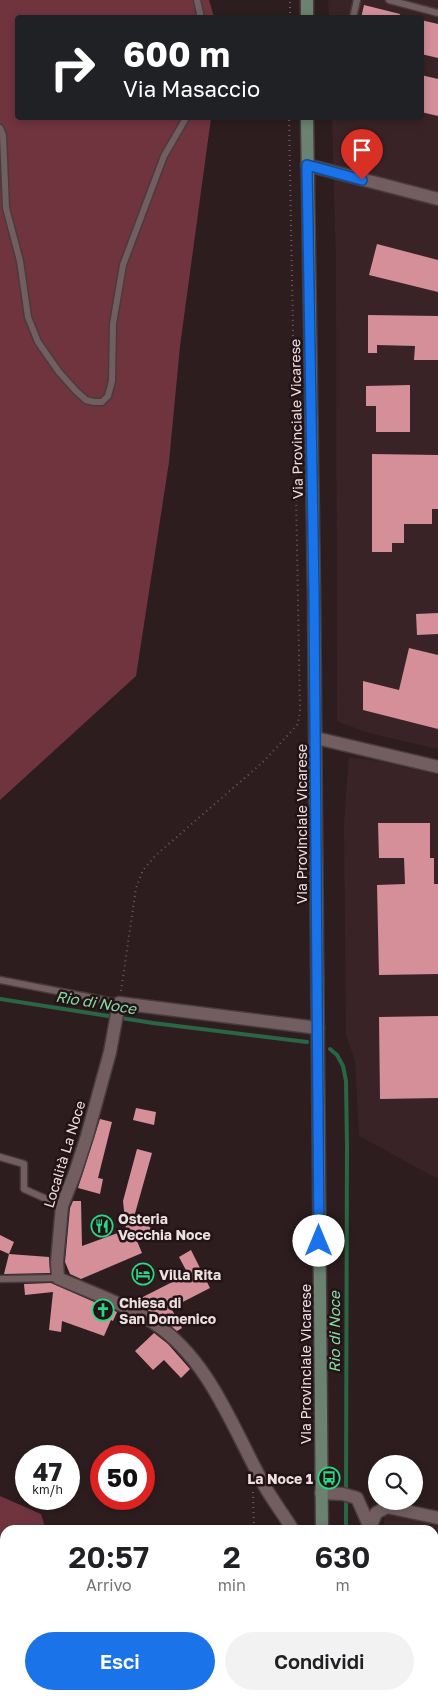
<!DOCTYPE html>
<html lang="it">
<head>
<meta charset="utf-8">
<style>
	body { margin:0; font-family:"Golos Text",sans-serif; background:#f2f2f2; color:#202124; height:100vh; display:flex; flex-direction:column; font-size:19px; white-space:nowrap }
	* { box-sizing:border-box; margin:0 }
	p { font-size:16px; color:#757577 }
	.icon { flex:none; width:28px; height:28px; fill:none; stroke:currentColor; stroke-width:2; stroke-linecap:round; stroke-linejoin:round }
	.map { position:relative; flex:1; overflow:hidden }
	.drawer { position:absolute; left:0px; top:1525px; width:439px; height:175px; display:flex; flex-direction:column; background:#fff; border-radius:15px 15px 0 0; box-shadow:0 2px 8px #0003 }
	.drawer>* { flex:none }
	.banner { position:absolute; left:15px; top:15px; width:409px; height:105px; border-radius:5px; box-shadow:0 2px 8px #0003; background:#202124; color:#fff; overflow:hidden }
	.controls { position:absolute; left:368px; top:1455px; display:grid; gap:10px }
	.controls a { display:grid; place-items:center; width:55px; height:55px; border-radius:50%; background:#fff; box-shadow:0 2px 8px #0003; font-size:25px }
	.speed { position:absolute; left:15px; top:1445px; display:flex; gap:10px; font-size:25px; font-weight:700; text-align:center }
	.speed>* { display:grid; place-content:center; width:65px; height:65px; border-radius:50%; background:#fff; box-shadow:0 2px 8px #0003; line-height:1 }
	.speed small { font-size:12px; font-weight:400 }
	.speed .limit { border:8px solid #d22; background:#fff; color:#111 }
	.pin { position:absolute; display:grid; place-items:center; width:42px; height:42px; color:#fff; margin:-51px -21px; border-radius:50% 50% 50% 0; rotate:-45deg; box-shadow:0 0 5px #0007 }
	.pin .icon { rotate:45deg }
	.me { position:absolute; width:55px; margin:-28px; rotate:0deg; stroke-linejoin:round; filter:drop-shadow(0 0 4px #0008) }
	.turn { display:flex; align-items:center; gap:18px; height:105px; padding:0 25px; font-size:22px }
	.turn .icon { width:65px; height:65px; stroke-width:2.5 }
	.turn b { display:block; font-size:35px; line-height:42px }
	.eta { display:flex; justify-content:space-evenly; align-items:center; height:85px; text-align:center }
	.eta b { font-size:30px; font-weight:600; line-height:35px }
	.button { display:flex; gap:10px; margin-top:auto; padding:10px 25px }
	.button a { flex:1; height:58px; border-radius:30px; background:#1a73e8; color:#fff; font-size:20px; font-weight:600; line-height:58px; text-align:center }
	.button a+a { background:#f2f2f2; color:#202124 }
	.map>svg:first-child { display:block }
	.built { fill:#3a2326 }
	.forest { fill:#70343f }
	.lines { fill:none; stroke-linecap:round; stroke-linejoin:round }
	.stream { stroke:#296644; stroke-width:4 }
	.building { fill:#d48f99 }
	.lane-casing { stroke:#483b3d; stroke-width:9 }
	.street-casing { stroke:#483b3d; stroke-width:15 }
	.secondary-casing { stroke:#483b3d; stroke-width:15 }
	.path { stroke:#6b5c5e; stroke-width:2; stroke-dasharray:1 4; stroke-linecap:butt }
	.lane { stroke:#725e61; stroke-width:6 }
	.street { stroke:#725e61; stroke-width:12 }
	.secondary { stroke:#6a826f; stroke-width:12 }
	.route-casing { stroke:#114b97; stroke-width:12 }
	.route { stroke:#1a73e8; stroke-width:9 }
	.labels { text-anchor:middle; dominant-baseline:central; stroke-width:5; stroke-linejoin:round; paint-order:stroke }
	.street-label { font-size:14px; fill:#ebdfe0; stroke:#231316 }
	.poi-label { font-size:14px; font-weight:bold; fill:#ebdfe0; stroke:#231316; text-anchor:start }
	.water-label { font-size:15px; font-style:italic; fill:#83dba5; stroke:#231316 }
</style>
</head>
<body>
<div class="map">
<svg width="438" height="1700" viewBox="0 0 438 1700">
	<rect width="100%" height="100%" fill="#2d1d1f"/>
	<!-- built -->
	<path class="built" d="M328 0H438V749L365 732 337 721 336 261 332 118H421V18L329 17Z
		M349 757 378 761 438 775V1179L359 1136 355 1060 346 1035 344 825Z
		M384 1512 438 1526V1700H384V1695H434V1530H384Z"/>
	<!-- forest -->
	<path class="forest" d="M0 0H209L214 17 18 18V118H211L180 346 169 462 136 676 0 800Z
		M0 1496 41 1514 46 1530H5V1695H81L82 1700H0Z"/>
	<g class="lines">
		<!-- stream -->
		<path class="stream" d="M0 999 153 1023 307 1042
			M330 1049 337 1055 343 1066 346 1081 347 1146 346 1492
			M346 1530V1499
			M347 1695V1700"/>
	</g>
	<!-- building -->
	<path class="building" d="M364 5 400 14 399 18H361Z
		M421 20 438 24V58L421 54Z
		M421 75 438 79V116L421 112Z
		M377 244 438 260V292L369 275Z
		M368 315 438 316V360H414L415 346 377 345V353H368Z
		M410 385V432H376V406H366V386Z
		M372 454 438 455V509H432V524H404V543H392V552H372Z
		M438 613V634L417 635 416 614Z
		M409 648 438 655V729L363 710V681L399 690Z
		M378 823H430V858H434V884H438V974L379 975 377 885 405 884 404 858H379Z
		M438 1016V1098L380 1099 379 1017Z
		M136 1108 156 1112 154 1125 133 1120Z
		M100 1119 112 1122 98 1178 103 1179 100 1194 78 1188Z
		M137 1149 152 1153 134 1217 160 1234 137 1241 142 1253 81 1279 70 1274 65 1262 70 1208 73 1201H81L82 1246 126 1230 123 1201Z
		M0 1235 14 1242 9 1254 0 1250Z
		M191 1250 210 1288 171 1308 182 1328 177 1331 158 1316 133 1302 188 1274 179 1257Z
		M9 1254 49 1257 50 1273 4 1274Z
		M51 1283 117 1312 113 1321 111 1320 104 1336 62 1321 61 1332 49 1330 53 1292 25 1295 24 1284Z
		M154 1333 168 1344 190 1369 181 1378 164 1360 153 1370 135 1351Z"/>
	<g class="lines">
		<!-- lane casing -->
		<g class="lane-casing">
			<path id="lane" d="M197 0 201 18
				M389 0 438 13
				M353 18 357 0
				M0 128 3 135 6 208 20 261 28 317 38 342 59 372 76 391 86 400 94 402H102L108 396 112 381 113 324 123 265 164 156 186 118
				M0 980 119 1003
				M0 1157 24 1164V1189L62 1206
				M0 1279 58 1278"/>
		</g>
		<!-- street casing -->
		<g class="street-casing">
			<path id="street" d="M307 165 438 199
				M316 738 438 767
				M321 1493 343 1494 357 1498 371 1530
				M371 1526 376 1513 387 1507 438 1518
				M293 1530C284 1515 273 1501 264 1485 233 1429 210 1360 154 1323 125 1304 90 1292 58 1278L57 1262 62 1206 75 1173 87 1136 110 1052 119 1003 318 1028
				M375 1695V1700"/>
		</g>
		<!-- secondary casing -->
		<g class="secondary-casing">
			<path id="secondary" d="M307 0V18
				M307 118 314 594 322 1530
				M323 1700V1695"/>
		</g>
		<!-- path -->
		<path class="path" d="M290 18V0
			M121 991 136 888 143 870 156 855 263 762 298 724 300 710 289 118
			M253 1492 254 1530
			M239 1700 241 1695"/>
		<!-- lane -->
		<use href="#lane" class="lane"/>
		<!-- street -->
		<use href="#street" class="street"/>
		<!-- secondary -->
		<use href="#secondary" class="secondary"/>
	</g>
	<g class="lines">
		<!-- route casing -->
		<g class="route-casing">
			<path id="route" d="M319 1241 314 594 307 165 362 180"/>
		</g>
		<!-- route -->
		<use href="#route" class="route"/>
	</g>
	<!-- icons -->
	<defs>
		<g id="restaurant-ring" transform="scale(1.125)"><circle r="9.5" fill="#231316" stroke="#29d885" stroke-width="1.5"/><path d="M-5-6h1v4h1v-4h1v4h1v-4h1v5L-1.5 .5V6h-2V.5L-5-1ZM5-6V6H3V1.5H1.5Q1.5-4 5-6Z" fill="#29d885"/></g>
		<g id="hotel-ring" transform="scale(1.125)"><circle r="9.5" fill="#231316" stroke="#29d885" stroke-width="1.5"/><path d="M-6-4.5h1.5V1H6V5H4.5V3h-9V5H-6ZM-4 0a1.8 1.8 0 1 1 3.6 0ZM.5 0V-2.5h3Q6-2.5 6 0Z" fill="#29d885"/></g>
		<g id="church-ring" transform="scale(1.125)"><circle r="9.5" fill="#231316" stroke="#29d885" stroke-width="1.5"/><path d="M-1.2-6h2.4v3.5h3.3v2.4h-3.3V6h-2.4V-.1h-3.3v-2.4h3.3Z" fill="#29d885"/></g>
		<g id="bus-ring" transform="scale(1.125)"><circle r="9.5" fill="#231316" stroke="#29d885" stroke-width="1.5"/><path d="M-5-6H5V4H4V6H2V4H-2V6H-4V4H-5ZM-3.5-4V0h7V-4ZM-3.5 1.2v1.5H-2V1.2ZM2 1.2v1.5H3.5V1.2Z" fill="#29d885"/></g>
	</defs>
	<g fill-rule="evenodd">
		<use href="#restaurant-ring" x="102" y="1226"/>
		<use href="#hotel-ring" x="143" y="1274"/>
		<use href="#church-ring" x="103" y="1310"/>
		<use href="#bus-ring" x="329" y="1478"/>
	</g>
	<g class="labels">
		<!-- street labels -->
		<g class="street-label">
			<text transform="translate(296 419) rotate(-91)">Via Provinciale Vicarese</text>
			<text transform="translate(301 824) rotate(-90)">Via Provinciale Vicarese</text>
			<text transform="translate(64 1154) rotate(-73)">Località La Noce</text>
			<text transform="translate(305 1364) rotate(-90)">Via Provinciale Vicarese</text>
		</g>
		<!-- poi labels -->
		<g class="poi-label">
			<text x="118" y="1218">Osteria<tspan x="118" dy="16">Vecchia Noce</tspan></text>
			<text x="159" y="1274">Villa Rita</text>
			<text x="119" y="1302">Chiesa di<tspan x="119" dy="16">San Domenico</tspan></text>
			<text x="313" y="1478" text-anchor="end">La Noce 1</text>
		</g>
		<!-- water labels -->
		<g class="water-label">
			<text transform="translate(96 1002) rotate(9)">Rio di Noce</text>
			<text transform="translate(334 1332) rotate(-90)">Rio di Noce</text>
		</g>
	</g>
</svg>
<div class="controls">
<a><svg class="icon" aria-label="search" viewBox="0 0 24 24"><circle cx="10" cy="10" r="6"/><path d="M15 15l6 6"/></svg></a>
</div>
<div class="speed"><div>47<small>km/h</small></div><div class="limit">50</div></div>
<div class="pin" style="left:362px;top:180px;background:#d93025"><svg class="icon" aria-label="arrive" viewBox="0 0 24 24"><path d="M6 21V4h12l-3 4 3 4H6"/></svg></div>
<svg class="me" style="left:319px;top:1241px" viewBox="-20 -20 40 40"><circle r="19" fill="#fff"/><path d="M0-13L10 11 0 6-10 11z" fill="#1a73e8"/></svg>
<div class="banner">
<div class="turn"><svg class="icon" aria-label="right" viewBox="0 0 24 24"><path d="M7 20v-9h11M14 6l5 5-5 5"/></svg><div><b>600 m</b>Via Masaccio</div></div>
</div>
<section class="drawer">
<div class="eta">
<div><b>20:57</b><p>Arrivo</p></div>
<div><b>2</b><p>min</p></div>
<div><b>630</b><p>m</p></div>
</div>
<div class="button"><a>Esci</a><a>Condividi</a></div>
</section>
</div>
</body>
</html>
